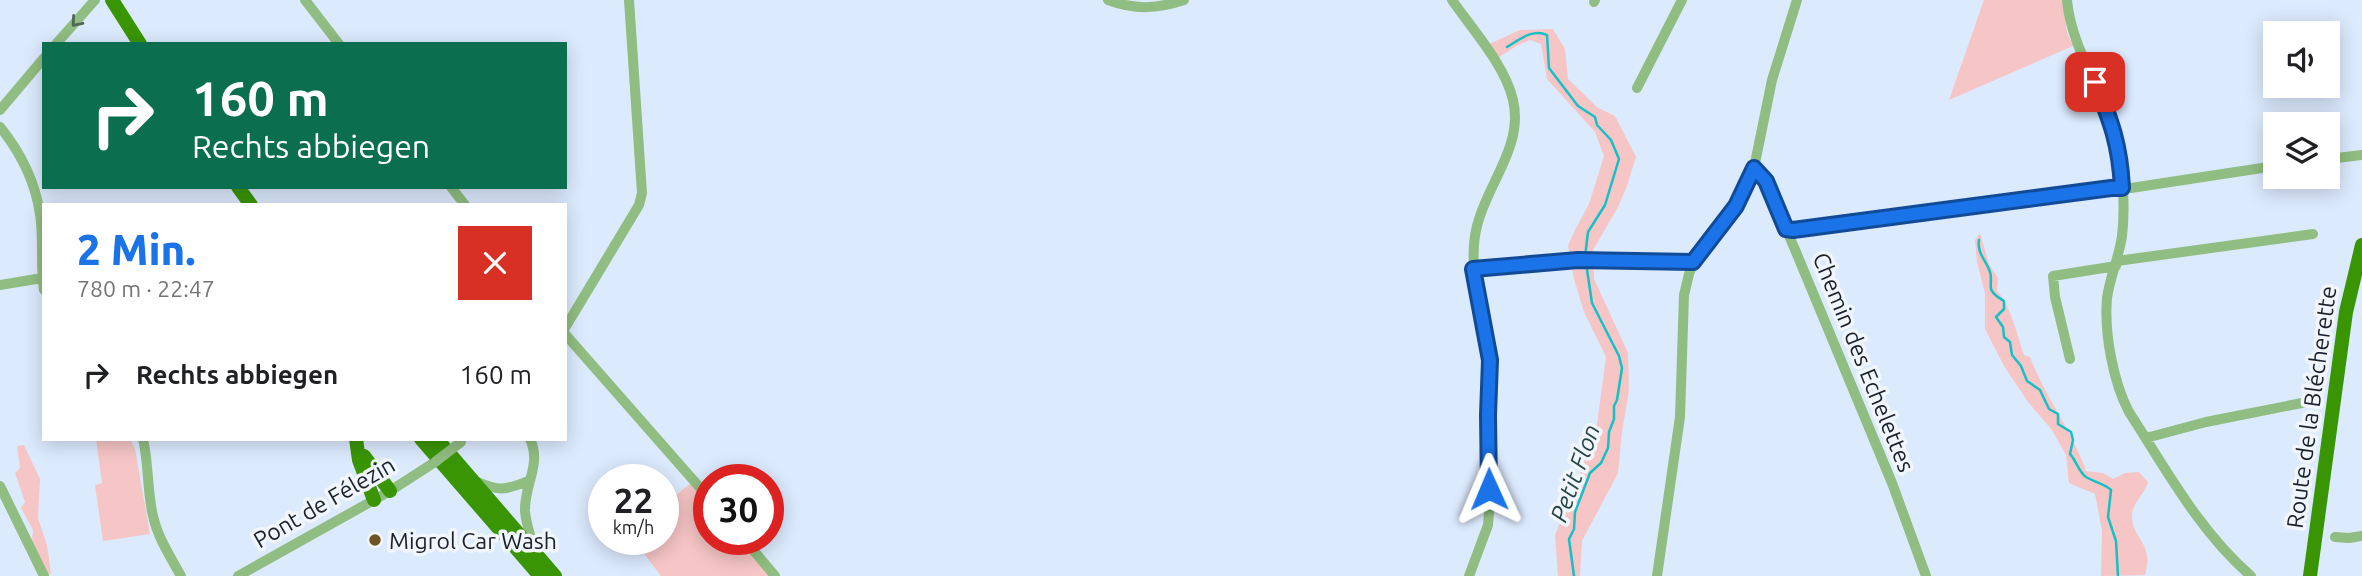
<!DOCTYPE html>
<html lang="de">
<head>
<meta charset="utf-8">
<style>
	body { margin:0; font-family:Ubuntu,sans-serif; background:#f6f6f6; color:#202124; height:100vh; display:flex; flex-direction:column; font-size:26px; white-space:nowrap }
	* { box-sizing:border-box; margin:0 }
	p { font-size:23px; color:#757577 }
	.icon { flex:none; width:38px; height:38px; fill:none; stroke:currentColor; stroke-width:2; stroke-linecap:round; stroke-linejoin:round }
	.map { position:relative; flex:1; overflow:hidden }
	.details { position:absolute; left:42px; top:203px; width:525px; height:238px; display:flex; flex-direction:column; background:#fff; border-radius:0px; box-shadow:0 4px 18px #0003 }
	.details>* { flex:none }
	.banner { position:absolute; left:42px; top:42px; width:525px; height:147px; border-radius:0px; box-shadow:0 4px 18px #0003; background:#0b6e4f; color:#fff; overflow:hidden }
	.tools { position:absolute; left:2263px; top:21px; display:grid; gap:14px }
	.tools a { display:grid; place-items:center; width:77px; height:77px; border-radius:0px; background:#fff; box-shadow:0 4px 18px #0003; font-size:35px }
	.speed { position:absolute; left:588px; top:464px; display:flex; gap:14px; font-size:35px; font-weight:700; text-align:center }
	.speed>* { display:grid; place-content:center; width:91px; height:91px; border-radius:50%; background:#fff; box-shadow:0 4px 18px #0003; line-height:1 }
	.speed small { font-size:18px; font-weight:400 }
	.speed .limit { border:10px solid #d22; background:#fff; color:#111 }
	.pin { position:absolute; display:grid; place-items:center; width:60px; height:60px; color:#fff; margin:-30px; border-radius:14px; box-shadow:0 4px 10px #0006 }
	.me { position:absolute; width:77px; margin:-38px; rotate:359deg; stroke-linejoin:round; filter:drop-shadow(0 0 5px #0008) }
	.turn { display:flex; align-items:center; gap:24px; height:147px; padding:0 35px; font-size:32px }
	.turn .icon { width:91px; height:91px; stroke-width:2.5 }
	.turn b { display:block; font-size:49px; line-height:60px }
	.round { display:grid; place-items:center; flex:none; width:74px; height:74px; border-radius:0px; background:#f6f6f6 }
	.summary { display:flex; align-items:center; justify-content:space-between; height:119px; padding:0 35px }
	h1 { font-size:42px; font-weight:800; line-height:52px; color:#1a73e8 }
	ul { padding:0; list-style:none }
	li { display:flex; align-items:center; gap:21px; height:105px; padding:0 35px }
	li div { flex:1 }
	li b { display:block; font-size:26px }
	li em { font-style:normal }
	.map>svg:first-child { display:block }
	.green { fill:#f6c5c5 }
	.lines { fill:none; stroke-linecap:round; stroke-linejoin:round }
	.stream { stroke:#13c1c7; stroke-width:2.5 }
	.minor { stroke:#90bd81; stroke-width:10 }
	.major { stroke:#3a9504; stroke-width:14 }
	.minor-bridge { stroke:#90bd81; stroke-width:10 }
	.oneway { stroke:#4f6753 }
	.route-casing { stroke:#114b97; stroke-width:18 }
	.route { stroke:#1a73e8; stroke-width:12 }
	.poi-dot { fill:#6e5325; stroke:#f1f6fd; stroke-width:2.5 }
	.labels { text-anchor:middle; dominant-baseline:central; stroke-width:7; stroke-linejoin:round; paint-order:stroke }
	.street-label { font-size:23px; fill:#19212d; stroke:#f1f6fd }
	.poi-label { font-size:23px; fill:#19212d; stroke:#f1f6fd; text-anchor:start }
	.water-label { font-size:24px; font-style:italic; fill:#264546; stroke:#f1f6fd }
</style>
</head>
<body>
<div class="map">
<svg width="2362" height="576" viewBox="0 0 2362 576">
	<rect width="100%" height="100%" fill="#dceafe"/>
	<!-- green -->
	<path class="green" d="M1984 0H2063L2067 32 2073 46 1949 100Z
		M1553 29 1565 49 1568 79 1598 108 1615 116 1636 157 1627 186 1618 207 1593 250 1594 279 1628 353 1629 390 1622 432 1618 473 1582 541 1580 576H1558L1555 535 1582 468 1597 424 1606 357 1584 312 1574 279 1568 246 1575 230 1589 204 1604 156 1595 132 1547 79 1541 44 1530 40 1518 45 1499 57 1489 44 1520 30Z
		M1980 233 1989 264 1998 278 1997 291C2011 305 2017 336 2024 355L2030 357C2045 397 2072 430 2086 471L2103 473 2113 479 2125 473 2139 472 2148 482C2145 494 2131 504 2132 517 2133 541 2154 541 2145 575L2101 576 2102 531 2095 494 2069 483 2066 455 2052 430 2028 402 2004 366 1985 329V293L1977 262 1975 240Z
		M96 439H130L135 449 150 534 103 541 95 485 102 483Z
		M24 445 40 479 38 518 47 545 51 574 46 575 32 544 33 530 21 508 25 502 15 473 20 468 17 446Z
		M691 483 709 504V539H739L770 576H661L633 539H663V505Z"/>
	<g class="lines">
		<!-- stream -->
		<path class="stream" d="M1507 47C1519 40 1533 28 1547 35L1549 68 1578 106 1595 117 1597 125 1611 140 1619 159 1605 205 1588 232 1585 257
			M1979 240C1977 254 1986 260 1990 272 1992 277 1990 284 1991 289 1993 295 1999 298 2004 301V309L1996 317 2003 327 2004 337 2010 342 2012 355 2021 366 2027 381 2040 390 2049 409 2058 414V424L2071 432 2073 440 2070 454C2076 460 2078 471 2086 477 2094 482 2105 484 2111 490L2108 517 2116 541 2118 576
			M1574 576 1569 539 1574 529 1575 512 1590 473 1601 463 1608 448 1609 432 1614 419V406L1617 400 1622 368 1619 356 1592 303 1586 263"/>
		<!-- minor -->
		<path class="minor" d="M305 0 339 44
			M1108 0C1135 10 1157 9 1184 0
			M1452 0C1472 29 1505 65 1513 100 1524 146 1487 184 1477 226 1465 274 1488 316 1491 363 1492 381 1488 399 1488 416 1486 448 1489 481 1489 513L1488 525 1469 576
			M2067 0C2072 57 2115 104 2121 161 2123 186 2125 212 2122 236 2119 257 2110 277 2107 298 2104 332 2113 382 2129 412 2166 469 2199 531 2251 576
			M1594 2 1595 0
			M56 44 95 0
			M1637 88 1682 0
			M0 110 44 58
			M0 127C21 153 35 181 40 214 44 239 40 265 44 290
			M2328 159 2362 155
			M1754 168 1766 182 1796 252 1892 483 1926 576
			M451 187 465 205
			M1786 229 2111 188H2131L2275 166
			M2117 261 2313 234
			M1473 269 1578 260 1693 262
			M0 285 42 278
			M565 328 639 205 642 193 629 0
			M565 334 709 498
			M2070 359 2055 297 2053 276 2116 266
			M2146 438 2206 422 2312 401
			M143 439C149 465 147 491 153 516 158 538 170 556 181 576
			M530 439C542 464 524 485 525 511 526 525 531 537 535 550
			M475 481C499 491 504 491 528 481
			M0 486 44 576
			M2335 537 2349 538 2362 536
			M744 539 775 576
			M238 576 390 491 435 462
			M1657 576 1680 417 1684 295 1689 274 1695 259 1736 206 1754 168 1772 80 1797 0"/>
		<!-- major -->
		<path class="major" d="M112 0 140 44
			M238 187 251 205
			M356 439 359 460 374 500
			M421 439 540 576
			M437 439 555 576
			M364 456 390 491
			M2310 576 2346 312 2362 245"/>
		<!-- minor-bridge -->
		<path class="minor-bridge" d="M435 462 461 442"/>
	</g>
	<!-- one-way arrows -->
	<defs><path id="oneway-chevron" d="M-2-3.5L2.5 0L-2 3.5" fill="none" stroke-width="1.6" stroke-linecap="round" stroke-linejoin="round" transform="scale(1.75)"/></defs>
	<use class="oneway" href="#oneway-chevron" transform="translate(76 22) rotate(131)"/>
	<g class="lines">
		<!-- route casing -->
		<g class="route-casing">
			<path id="route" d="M1489 489 1488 415 1490 360 1473 269 1578 260 1693 262 1736 206 1754 168 1766 181 1786 229 1793 230 2111 188H2122C2120 145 2111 121 2095 82"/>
		</g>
		<!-- route -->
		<use href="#route" class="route"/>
	</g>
	<!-- markers -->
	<circle class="poi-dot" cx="375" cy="540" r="7"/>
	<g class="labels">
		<!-- street labels -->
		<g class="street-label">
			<text transform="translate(1864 362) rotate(68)">Chemin des Echelettes</text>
			<text transform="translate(2311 407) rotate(-82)">Route de la Blécherette</text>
			<text transform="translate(324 502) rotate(-30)">Pont de Félezin</text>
		</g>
		<!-- poi labels -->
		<g class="poi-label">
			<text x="389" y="540">Migrol Car Wash</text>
		</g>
		<!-- water labels -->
		<g class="water-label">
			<text transform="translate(1575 473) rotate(-70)">Petit Flon</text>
		</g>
	</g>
</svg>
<div class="tools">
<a><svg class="icon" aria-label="sound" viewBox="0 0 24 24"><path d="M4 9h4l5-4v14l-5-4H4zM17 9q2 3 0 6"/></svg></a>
<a><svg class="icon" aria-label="layers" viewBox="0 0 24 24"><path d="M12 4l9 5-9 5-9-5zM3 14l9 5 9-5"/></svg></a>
</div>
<div class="speed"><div>22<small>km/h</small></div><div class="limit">30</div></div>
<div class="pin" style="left:2095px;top:82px;background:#d93025"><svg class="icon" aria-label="arrive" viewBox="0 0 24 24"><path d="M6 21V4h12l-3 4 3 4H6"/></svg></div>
<svg class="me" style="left:1489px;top:489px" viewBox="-20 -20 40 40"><path d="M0-17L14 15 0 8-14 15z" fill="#1a73e8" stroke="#fff" stroke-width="4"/></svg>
<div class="banner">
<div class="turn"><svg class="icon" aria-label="right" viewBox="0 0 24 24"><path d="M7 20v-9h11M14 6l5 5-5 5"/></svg><div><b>160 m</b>Rechts abbiegen</div></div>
</div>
<section class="details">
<div class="summary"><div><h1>2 Min.</h1><p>780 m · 22:47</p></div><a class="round" style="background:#d93025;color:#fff"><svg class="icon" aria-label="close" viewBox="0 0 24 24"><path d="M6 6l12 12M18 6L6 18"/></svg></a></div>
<ul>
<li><svg class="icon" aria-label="right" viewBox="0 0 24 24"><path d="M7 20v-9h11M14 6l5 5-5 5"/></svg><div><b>Rechts abbiegen</b></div><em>160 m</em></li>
</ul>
</section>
</div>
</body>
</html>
